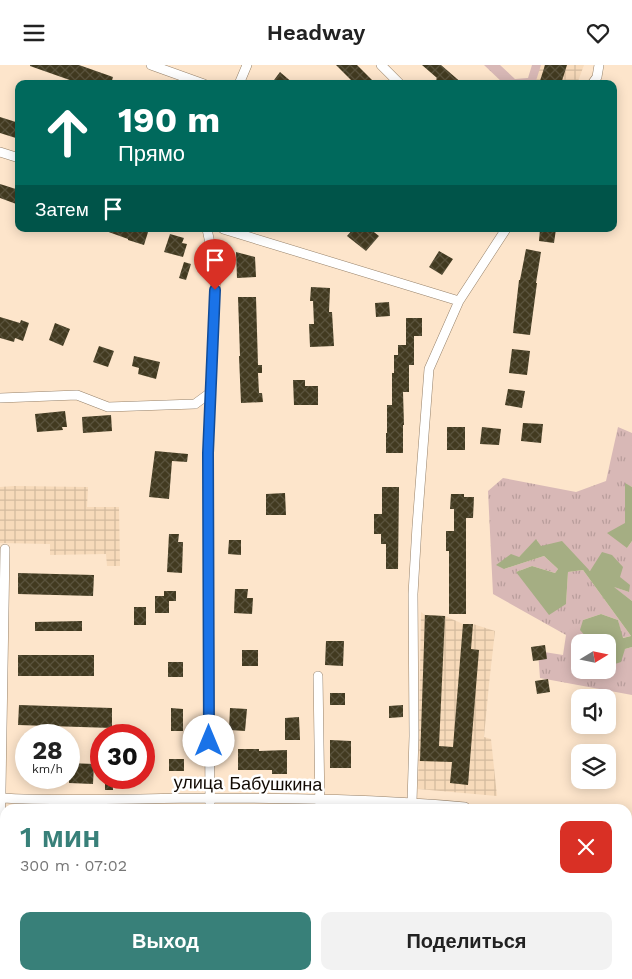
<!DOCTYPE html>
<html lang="ru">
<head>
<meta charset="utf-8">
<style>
	body { margin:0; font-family:"Work Sans",sans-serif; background:#f2f2f2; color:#222; height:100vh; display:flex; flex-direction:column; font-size:19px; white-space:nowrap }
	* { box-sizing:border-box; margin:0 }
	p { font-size:16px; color:#767676 }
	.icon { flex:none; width:28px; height:28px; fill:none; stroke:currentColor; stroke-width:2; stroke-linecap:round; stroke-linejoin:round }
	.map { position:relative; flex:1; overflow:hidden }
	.panel { position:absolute; left:0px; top:739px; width:632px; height:176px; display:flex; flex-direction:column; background:#fff; border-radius:15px 15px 0 0; box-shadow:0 2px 12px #0003 }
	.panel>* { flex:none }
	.banner { position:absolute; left:15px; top:15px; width:602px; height:152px; border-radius:10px; box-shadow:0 2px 12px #0003; background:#00695c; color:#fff; overflow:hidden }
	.needle { width:32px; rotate:80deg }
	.controls { position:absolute; left:571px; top:569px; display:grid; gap:10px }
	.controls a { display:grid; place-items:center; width:45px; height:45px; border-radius:10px; background:#fff; box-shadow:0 2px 12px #0003; font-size:25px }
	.speed { position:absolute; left:15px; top:659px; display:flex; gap:10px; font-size:25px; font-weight:700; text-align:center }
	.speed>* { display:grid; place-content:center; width:65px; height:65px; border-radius:50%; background:#fff; box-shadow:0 2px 12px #0003; line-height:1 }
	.speed small { font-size:12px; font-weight:400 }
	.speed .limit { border:8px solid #d22; background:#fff; color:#111 }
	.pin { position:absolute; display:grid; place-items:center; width:42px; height:42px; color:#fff; margin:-51px -21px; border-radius:50% 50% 50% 0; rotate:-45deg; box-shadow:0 0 5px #0007 }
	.pin .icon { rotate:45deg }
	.me { position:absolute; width:55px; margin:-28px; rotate:0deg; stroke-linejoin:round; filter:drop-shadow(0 0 4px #0008) }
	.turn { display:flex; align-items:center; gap:18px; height:105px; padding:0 20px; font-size:22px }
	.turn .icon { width:65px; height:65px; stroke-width:2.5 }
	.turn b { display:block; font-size:35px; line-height:42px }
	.then { display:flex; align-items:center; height:48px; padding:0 20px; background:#0003; gap:10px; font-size:19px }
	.round { display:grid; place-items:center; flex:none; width:52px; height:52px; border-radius:10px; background:#f2f2f2 }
	.summary { display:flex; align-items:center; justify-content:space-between; height:85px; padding:0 20px }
	h1 { font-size:30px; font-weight:600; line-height:38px; color:#388079 }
	.primary-button { display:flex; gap:10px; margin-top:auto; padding:10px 20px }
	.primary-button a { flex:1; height:58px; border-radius:10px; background:#388079; color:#fff; font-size:20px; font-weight:600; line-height:58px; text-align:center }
	.primary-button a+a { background:#f2f2f2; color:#222 }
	header { display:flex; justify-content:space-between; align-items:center; height:65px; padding:0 20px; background:#fff; font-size:22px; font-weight:600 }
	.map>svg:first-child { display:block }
	.industrial { fill:url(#industrial-grid) }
	.grass { fill:url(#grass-tufts) }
	.water { fill:#a5ae83 }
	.building { fill:url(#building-cross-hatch) }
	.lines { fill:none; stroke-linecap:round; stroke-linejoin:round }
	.street-casing { stroke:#97826a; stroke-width:10 }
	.street { stroke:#fff; stroke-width:9 }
	.route-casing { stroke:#114b97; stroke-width:12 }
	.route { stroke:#1a73e8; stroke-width:9 }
	.labels { text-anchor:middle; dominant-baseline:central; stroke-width:5; stroke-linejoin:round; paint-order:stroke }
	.street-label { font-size:18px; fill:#120a03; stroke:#fff }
</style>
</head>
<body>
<header><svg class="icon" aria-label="menu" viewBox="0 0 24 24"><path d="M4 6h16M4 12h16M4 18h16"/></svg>Headway<svg class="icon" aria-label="heart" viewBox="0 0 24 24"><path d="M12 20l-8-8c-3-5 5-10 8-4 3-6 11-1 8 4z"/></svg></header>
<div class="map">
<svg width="632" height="914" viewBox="0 0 632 914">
	<defs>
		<pattern id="industrial-grid" width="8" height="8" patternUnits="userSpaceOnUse" patternTransform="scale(1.25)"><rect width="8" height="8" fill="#f7daba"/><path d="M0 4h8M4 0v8" fill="none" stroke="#d3ba9e"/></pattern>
		<pattern id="grass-tufts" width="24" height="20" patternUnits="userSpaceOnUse" patternTransform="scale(1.25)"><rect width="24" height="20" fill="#d8b8b6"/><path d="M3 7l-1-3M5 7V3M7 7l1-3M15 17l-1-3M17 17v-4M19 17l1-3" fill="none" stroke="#b89d9b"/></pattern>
		<pattern id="building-cross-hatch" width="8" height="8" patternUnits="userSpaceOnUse" patternTransform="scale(1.25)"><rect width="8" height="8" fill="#423a20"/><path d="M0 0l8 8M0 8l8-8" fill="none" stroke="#5a533d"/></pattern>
	</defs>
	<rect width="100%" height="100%" fill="#fde5cb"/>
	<!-- industrial -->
	<path class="industrial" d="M539 0H584L577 19H533Z
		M14 421 88 422 87 442H119L120 501H107L106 489 50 490V479L0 478V422Z
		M421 547 425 550 445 551 463 559H473L495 566 489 619 484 672 491 674 497 731 418 724Z"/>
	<!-- grass -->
	<path class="grass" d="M484 0H500L515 14 528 13 532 0H541L535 19H504Z
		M618 362 632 368V422L625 419V458L627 483 632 476V536L612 521 629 527 591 506 540 481 537 475 519 492 504 504 544 491 558 504 555 508 532 501 516 507 566 539 568 507 583 505 631 571 622 573 618 555 601 549 583 555 588 573 582 577 580 578V605H608V597L612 600 625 584 632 582V630L540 613 538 586 563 590 566 570 493 529 488 426 503 413 576 427 606 416Z"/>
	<!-- water -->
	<path class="water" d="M625 418 632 422V476L627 483 607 468 625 458Z
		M536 474 541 481 562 476 590 506 602 487 612 490 623 502 620 512 630 520 629 527 614 522 632 536V582L625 584 621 597 612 600 608 597V578L582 577 587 573 580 565 583 555 601 549 618 555 623 573 631 571 583 505 568 507 566 539 549 550 516 507 532 501 555 508 558 504 544 491 504 504 496 500 511 489 519 492Z"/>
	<!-- building -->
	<path class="building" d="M30 0H79L113 12 111 19H81L30 1Z
		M336 0H357L376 19H355Z
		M422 0H441L463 19H440L436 14 437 13Z
		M545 0H567L561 19H539Z
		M280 7 294 19H271Z
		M0 52 19 58V74L0 68Z
		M0 119 19 125V140L0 133Z
		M103 164H149L144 180 128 175V174L103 165Z
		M353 164H370L379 171 366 186 347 171Z
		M540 164H556L554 178 539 176Z
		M170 169 184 173 182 178 187 179 183 192 164 187Z
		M526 184 541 187 536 218H537L530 270 513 268 519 215H520Z
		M439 186 453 194 442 210 429 202Z
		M236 187 255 192 256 212 237 213Z
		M184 197 191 199 186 215 179 213Z
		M311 222 330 223 329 247H332L334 281 310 282 309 259H314L313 236H310Z
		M238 232H256L258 300H262V308H258L259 328H262L263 337 241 338 239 291H240Z
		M389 237 390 251 376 252 375 238Z
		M0 252 20 258 21 255 29 258 23 276 15 273 14 277 0 273Z
		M406 253H422V271H414V300H409V327H403L404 360H403V388H386V368H387V340H392V308H394V290H398V280H406Z
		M55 258 70 264 63 281 49 275Z
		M99 281 114 286 108 302 93 297Z
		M512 284 530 286 527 310 509 308Z
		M134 291 160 297 156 314 138 309 139 303 132 301Z
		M293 315H305V321H318V340H294Z
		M508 324 525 326 522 343 505 340Z
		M65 346 67 362H62L63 365 37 367 35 349Z
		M111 350 112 366 83 368 82 352Z
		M523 358 543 359 541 378 521 376Z
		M447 362H465V385H447Z
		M482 362 501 364 499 380 480 379Z
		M155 386 188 389 187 397 172 396 169 434 149 432Z
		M382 422H399L398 504H386V479H381V469H374V449H382Z
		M285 428 286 450H266V429Z
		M451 429H464V432H474L473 453H466V549H449V486H446V466H454V444H450Z
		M169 469H179L178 477H183L182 508 167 507Z
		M229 475H241V490L228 489Z
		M18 508 94 510 93 531 18 529Z
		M235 524H248L247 533H253L252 549 234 548Z
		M164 526H176V536H169V548H155V531H164Z
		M134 542H146V560H134Z
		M425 550 445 551 439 681 453 682 463 559H473L471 584 479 585 468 720 450 718 452 697 420 696Z
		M82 556V566H35V557Z
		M326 576H344L343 601 325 600Z
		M545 580 547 594 533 596 531 582Z
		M242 585H258V601H242Z
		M18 590H94V611H18Z
		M168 597H183V612H168Z
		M548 614 550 627 537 629 535 616Z
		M330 628H345V640H330Z
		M19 640 112 643V663L18 660Z
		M403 640V652L389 653V641Z
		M171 643 183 644V666H171Z
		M230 643 247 644 245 666 229 665Z
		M299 652 300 675H285V653Z
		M330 675 351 676V703H330Z
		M238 684H259V686L287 685V709H272V705H238Z
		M169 694H184V706H169Z
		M69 698 94 699 93 719 69 718Z
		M105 712H113V725H105Z"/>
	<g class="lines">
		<!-- street casing -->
		<g class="street-casing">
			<path id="street" d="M151 0 204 19
				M381 0 400 19
				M239 19 247 0
				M592 19 597 12 599 0
				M0 87 19 93
				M207 164 216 207 208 389 210 744
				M223 164 459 236
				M0 333 77 330 108 342 195 339 210 328
				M318 611 320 744
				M0 733C70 737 140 733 210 733 294 733 380 734 465 742L467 744
				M412 737 414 671 413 529 417 461 429 304 459 236 506 164
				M0 784 5 484
				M326 910V914
				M209 914V910"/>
		</g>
		<!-- street -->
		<use href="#street" class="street"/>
	</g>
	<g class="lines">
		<!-- route casing -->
		<g class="route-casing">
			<path id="route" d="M209 676 208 388 215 225"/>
		</g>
		<!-- route -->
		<use href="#route" class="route"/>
	</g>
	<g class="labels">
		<!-- street labels -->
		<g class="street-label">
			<text transform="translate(248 718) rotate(1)">улица Бабушкина</text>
		</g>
	</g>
</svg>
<div class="controls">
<a><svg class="needle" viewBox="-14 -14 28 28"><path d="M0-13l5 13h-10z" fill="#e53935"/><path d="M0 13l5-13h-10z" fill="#767676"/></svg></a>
<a><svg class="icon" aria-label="sound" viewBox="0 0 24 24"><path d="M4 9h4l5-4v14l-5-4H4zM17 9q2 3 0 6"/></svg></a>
<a><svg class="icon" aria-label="layers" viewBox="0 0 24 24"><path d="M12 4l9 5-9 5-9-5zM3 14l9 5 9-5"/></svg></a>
</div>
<div class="speed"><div>28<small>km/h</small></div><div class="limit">30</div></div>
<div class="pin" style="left:215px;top:225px;background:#d93025"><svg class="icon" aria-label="arrive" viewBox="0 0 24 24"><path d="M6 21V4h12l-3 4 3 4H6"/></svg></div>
<svg class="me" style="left:209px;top:676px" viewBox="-20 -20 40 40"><circle r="19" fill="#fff"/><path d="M0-13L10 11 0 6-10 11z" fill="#1a73e8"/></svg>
<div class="banner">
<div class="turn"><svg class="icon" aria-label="ahead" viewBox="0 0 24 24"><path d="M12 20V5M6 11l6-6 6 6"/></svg><div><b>190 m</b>Прямо</div></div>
<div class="then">Затем<svg class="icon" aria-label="arrive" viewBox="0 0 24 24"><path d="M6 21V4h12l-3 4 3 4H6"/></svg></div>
</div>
<section class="panel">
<div class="summary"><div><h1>1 мин</h1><p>300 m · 07:02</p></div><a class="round" style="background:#d93025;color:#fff"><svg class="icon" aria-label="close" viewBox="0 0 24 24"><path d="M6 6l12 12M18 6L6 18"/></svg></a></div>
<div class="primary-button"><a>Выход</a><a>Поделиться</a></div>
</section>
</div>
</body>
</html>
